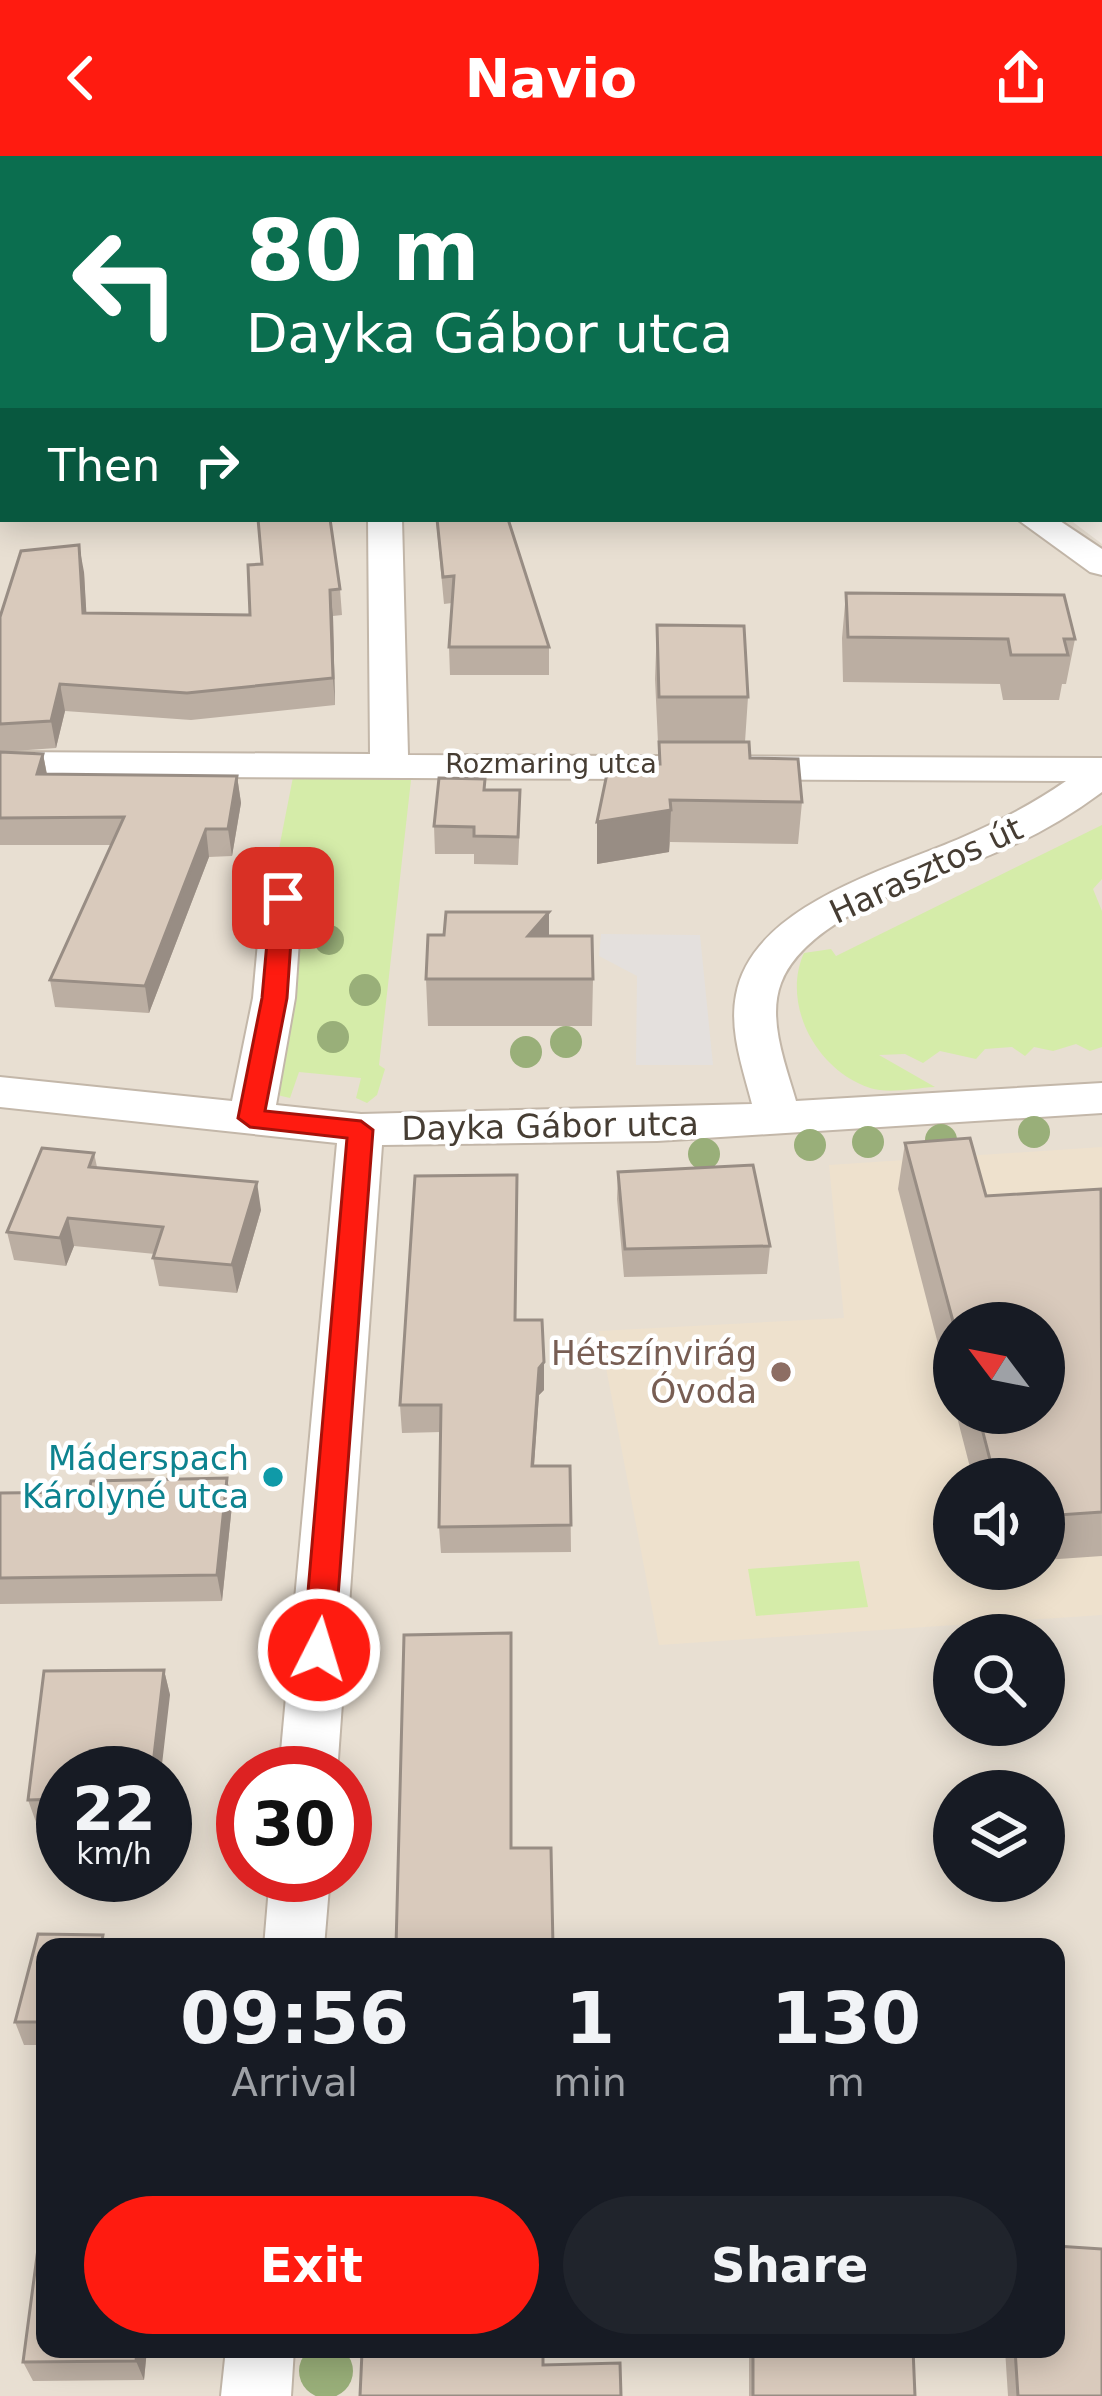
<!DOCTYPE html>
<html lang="en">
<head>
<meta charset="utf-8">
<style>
	body { margin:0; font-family:"DejaVu Sans",sans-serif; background:#20242c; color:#f1f3f6; height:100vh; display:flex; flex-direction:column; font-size:45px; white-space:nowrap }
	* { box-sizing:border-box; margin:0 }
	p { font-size:39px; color:#9ea1a6 }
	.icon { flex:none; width:66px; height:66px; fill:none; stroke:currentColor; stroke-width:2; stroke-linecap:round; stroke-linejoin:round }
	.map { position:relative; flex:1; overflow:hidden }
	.panel { position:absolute; left:36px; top:1782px; width:1029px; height:420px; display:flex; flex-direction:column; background:#171b24; border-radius:24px; box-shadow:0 6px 30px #0003 }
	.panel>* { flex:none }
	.guide { position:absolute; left:0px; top:0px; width:1104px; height:366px; box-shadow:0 6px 30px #0003; background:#0b6e4f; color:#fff; overflow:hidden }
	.needle { width:78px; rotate:302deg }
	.buttons { position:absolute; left:933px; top:1146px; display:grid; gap:24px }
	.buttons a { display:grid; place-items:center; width:132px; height:132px; border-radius:50%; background:#171b24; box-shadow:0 6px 30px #0003; font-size:60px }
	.speed { position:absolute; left:36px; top:1590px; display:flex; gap:24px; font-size:60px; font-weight:700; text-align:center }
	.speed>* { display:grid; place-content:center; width:156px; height:156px; border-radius:50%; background:#171b24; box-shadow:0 6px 30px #0003; line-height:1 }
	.speed small { font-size:30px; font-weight:400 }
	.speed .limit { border:18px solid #d22; background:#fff; color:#111 }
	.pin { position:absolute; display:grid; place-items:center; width:102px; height:102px; color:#fff; margin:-51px; border-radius:24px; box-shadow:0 6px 18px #0006 }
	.me { position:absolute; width:132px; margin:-66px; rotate:5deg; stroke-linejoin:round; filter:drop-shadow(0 0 9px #0008) }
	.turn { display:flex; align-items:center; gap:42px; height:252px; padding:0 48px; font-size:54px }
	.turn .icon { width:156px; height:156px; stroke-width:2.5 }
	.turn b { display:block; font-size:84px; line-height:102px }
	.then { display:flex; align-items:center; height:114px; padding:0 48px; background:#0003; gap:24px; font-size:45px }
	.eta { display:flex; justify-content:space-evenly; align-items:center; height:204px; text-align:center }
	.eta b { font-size:72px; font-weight:600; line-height:84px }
	.primary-button { display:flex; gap:24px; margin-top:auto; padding:24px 48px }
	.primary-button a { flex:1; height:138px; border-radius:72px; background:#ff1b10; color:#fff; font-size:48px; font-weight:600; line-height:138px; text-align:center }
	.primary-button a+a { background:#20242c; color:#f1f3f6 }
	header { display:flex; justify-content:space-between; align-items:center; height:156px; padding:0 48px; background:#ff1b10; color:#fff; font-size:54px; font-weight:600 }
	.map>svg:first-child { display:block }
	.residential { fill:#e8dfd2; fill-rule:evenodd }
	.industrial { fill:#e6dfd9 }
	.education { fill:#eee1cd; fill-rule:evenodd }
	.green { fill:#d5eca9 }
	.parking { fill:#e4e0dd }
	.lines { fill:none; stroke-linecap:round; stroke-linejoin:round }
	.minor-casing { stroke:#c3b7a9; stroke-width:4 }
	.minor { fill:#fff; fill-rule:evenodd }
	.tree { fill:#99af79 }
	.wall { fill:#bbaea2 }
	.shaded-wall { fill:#988d84 }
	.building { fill:#d9cabc; stroke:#988d84; stroke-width:3 }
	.route { fill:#ff1b10; stroke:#a6120a; stroke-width:3 }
	.education-dot { fill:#8d6e63; stroke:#fff; stroke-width:4.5 }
	.culture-dot { fill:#0f9aa8; stroke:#fff; stroke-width:4.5 }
	.labels { text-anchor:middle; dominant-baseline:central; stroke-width:9; stroke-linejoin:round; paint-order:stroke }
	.far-street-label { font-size:27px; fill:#463d33; stroke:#fff }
	.street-label { font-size:33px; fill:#463d33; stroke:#fff }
	.education-label { font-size:33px; fill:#785e54; stroke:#fff; text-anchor:end }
	.culture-label { font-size:33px; fill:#0d838f; stroke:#fff; text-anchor:end }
</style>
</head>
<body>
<header><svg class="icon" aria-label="back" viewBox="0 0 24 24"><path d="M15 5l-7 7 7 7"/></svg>Navio<svg class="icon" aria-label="share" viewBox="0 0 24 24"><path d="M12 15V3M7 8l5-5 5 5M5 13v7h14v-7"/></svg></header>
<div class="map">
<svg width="1102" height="2240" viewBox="0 0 1102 2240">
	<rect width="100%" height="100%" fill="#f4ede4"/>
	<!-- residential -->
	<path class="residential" d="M0 233 3 363H1069L1102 388V2240H0ZM954 1167H1044V1257H954ZM954 1323H1044V1413H954ZM954 1479H1044V1569H954ZM63 1617H165V1719H63ZM243 1617H345V1719H243ZM954 1635H1044V1725H954ZM45 1791H1056V2193H45Z"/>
	<!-- industrial -->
	<path class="industrial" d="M19 0H566L569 3H5Z"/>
	<!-- education -->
	<path class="education" d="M1102 991V1459L659 1489 599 1175 844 1162 829 1009ZM954 1167H1044V1257H954ZM954 1323H1044V1413H954Z"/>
	<!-- green -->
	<path class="green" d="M293 621 411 624 379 909 385 913 377 939 367 947 356 942 361 922 299 916 290 942 273 938 268 749Z
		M1102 669V723L1093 733 1102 755V891L1090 895 1076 888 1053 895 1034 891 1025 900 1012 891 985 893 976 903 940 895 923 907 905 898 879 899 935 931C915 932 889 938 870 932 816 914 781 848 804 797L831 793 836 800Z
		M859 1405 868 1451 756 1460 748 1413Z"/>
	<!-- parking -->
	<path class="parking" d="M601 778 700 779 713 909H636L637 820 599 800Z"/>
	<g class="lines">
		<!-- minor casing -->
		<g class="minor-casing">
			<path id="minor" d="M508 0H535L537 3H510Z
				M0 233H3V251H0Z
				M368 363H402L408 599 1102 602V636C1075 656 1046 674 1015 688 949 720 810 753 781 827 767 863 786 910 796 945L1102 927V957L657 985 382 989 337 1617H279L337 987 0 951V921L232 945 253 842 262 742 268 733H296L302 742 295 842 276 949 361 958 752 948C743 913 729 875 736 839 752 749 890 713 961 682 998 666 1033 648 1066 625L0 620V596L370 598Z
				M1017 363H1057L1102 393V419L1090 416Z
				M270 1719H330L324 1791H264Z
				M226 2193H294L291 2240H221Z"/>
		</g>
		<!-- minor -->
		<use href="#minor" class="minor"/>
	</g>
	<!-- trees -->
	<g class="tree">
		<circle cx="329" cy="784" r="15"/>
		<circle cx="365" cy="834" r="16"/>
		<circle cx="333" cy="881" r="16"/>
		<circle cx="566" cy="886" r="16"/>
		<circle cx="526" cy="896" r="16"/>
		<circle cx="1034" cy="976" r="16"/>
		<circle cx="941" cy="984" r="16"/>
		<circle cx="868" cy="986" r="16"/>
		<circle cx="810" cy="989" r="16"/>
		<circle cx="704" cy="998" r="16"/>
		<circle cx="326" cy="2215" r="27"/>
	</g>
	<!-- wall -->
	<path class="wall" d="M436 363H508L549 491V519H450L449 491 452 447 444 448Z
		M248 409 340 433 342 459 333 460 335 549 191 564 65 555 56 592 0 596V461L84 416 86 457 250 459Z
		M846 437 1075 483 1066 528H1062L1059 544H1003L1000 528 843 526 842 482Z
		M657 469 748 541 745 586 750 602 802 646 798 688 670 686 669 696 597 708 659 608 655 523Z
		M0 596 43 598 47 618 237 620 241 647 232 700 209 701 149 857 55 851 50 824 111 689H0Z
		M485 634 520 662 518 709 474 708V698H435L434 670Z
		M549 756V780L593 823 592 870H428L426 823 444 779Z
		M905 987 986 1040 1101 1033 1102 1400 1044 1404V1323H973L956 1257H1044L954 1167V1250L898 1033Z
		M94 997 97 1011 261 1054 237 1137 159 1130 153 1102 155 1098 74 1090 66 1110 14 1104 7 1076Z
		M618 1016 770 1090 767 1118 624 1121 617 1043Z
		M516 1164 544 1206V1234L539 1239 534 1310H570L571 1396 441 1397 439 1371 441 1276 402 1277 400 1249Z
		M89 1336 232 1349 222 1445 0 1448V1337Z
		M164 1514 170 1539 63 1617V1668L37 1669 28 1644Z
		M45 1791V1889H24L15 1866Z
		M45 2193H147L144 2224 33 2225 23 2206Z
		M749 2193H913L915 2240H749Z
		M1005 2193H1056L1102 2240H1008Z"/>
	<!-- shaded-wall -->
	<path class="shaded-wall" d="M1101 123H1102L1101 170Z
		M79 389 84 416 88 484 83 457Z
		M330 434 333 460 335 549 333 522Z
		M60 528 65 555 56 592 51 565Z
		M43 598 48 625 37 618Z
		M237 620 241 647 232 700 228 673Z
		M671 654 669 696 597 708V666Z
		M206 673 209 701 149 857 145 830Z
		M549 756V802L528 780Z
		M257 1026 261 1054 237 1137 232 1109Z
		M68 1062 74 1090 66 1110 60 1082Z
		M544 1206V1234L539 1239 532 1337V1310L539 1212Z
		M227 1322 232 1349 222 1445 217 1419Z
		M164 1514 170 1539 161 1617H152Z
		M137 2193H147L144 2224 136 2205Z"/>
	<!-- building -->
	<path class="building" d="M0 34H3V191H0Z
		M258 363H330L340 433 330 434 333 522 187 537 60 528 51 565 0 568V461L21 395 79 389 83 457 250 459 248 409 262 408Z
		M437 363H508L549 491H449L454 420 443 421Z
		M846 437 1064 439 1075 483H1064L1068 499H1011L1008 483 848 481Z
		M657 469 744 470 748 541H659Z
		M659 586H749L750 602 798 603 802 646 670 644 671 654 597 666 609 608H660Z
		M0 596 43 598 37 618 237 620 228 673H206L145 830 50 824 124 661 0 662Z
		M439 622 485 623 484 634H520L518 681 474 680V671L434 670Z
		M446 756H549L528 780H592L593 823H426L428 779H444Z
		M970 982 986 1040 1101 1033 1102 1356 1044 1360V1323H995L978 1257H1044V1167H954V1169L905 987Z
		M42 992 94 997 89 1011 257 1026 232 1109 153 1102 163 1071 68 1062 60 1082 7 1076Z
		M753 1009 770 1090 625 1093 618 1016Z
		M517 1019 515 1164H542L544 1206 539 1212 532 1310H570L571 1369 439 1371 441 1249H400L415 1020Z
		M227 1322 217 1419 0 1422V1337L89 1336 91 1325Z
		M511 1477V1692H551L553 1791H396L404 1479Z
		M164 1514 152 1617H63V1643L28 1644 44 1515Z
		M38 1778 103 1779 101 1791H45V1866H15Z
		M39 2085H45V2193H137L136 2205 23 2206Z
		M1056 2090 1102 2093V2240H1018L1015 2193H1056Z
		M388 2193H543V2209L620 2207 621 2240H360L362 2196 388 2195Z
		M753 2193H913L915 2240H753Z"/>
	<!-- route -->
	<path class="route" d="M283 735 294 742 287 842 265 955 361 965 373 974 334 1494 330 1503H308L303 1494 347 982 250 971 238 962 262 842 271 742Z"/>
	<!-- markers -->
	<circle class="education-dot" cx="781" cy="1216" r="12"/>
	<circle class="culture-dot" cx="273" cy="1321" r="12"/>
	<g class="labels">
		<!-- far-street labels -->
		<g class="far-street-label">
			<text x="551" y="607">Rozmaring utca</text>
		</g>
		<!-- street labels -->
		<g class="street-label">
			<text transform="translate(926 714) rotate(-25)">Harasztos út</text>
			<text transform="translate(550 970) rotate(-1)">Dayka Gábor utca</text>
		</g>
		<!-- education labels -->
		<g class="education-label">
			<text x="757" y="1197">Hétszínvirág<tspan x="757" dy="38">Óvoda</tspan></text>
		</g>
		<!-- culture labels -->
		<g class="culture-label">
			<text x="249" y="1302">Máderspach<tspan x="249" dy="38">Károlyné utca</tspan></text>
		</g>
	</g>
</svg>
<div class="buttons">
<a><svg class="needle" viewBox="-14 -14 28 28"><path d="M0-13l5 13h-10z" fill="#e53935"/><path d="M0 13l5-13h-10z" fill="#9ea1a6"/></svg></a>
<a><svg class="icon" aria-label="sound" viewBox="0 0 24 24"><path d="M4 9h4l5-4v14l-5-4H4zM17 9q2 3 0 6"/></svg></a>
<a><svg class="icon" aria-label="search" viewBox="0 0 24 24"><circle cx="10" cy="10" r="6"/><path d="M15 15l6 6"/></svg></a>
<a><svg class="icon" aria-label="layers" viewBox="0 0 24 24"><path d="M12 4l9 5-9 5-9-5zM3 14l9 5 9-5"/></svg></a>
</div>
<div class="speed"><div>22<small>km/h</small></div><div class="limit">30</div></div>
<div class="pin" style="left:283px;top:742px;background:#d93025"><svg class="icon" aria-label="arrive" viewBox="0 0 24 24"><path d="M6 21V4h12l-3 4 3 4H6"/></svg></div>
<svg class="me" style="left:319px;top:1494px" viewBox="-20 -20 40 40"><circle r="17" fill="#ff1b10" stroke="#fff" stroke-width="3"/><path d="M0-11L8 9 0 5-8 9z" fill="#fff"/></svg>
<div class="guide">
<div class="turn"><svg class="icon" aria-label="left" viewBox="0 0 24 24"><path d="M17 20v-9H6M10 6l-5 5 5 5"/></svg><div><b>80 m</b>Dayka Gábor utca</div></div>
<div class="then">Then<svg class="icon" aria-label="right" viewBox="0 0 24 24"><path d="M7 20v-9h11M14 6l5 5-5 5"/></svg></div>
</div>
<section class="panel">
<div class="eta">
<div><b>09:56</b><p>Arrival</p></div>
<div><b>1</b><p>min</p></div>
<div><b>130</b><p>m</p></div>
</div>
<div class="primary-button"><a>Exit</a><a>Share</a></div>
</section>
</div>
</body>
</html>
